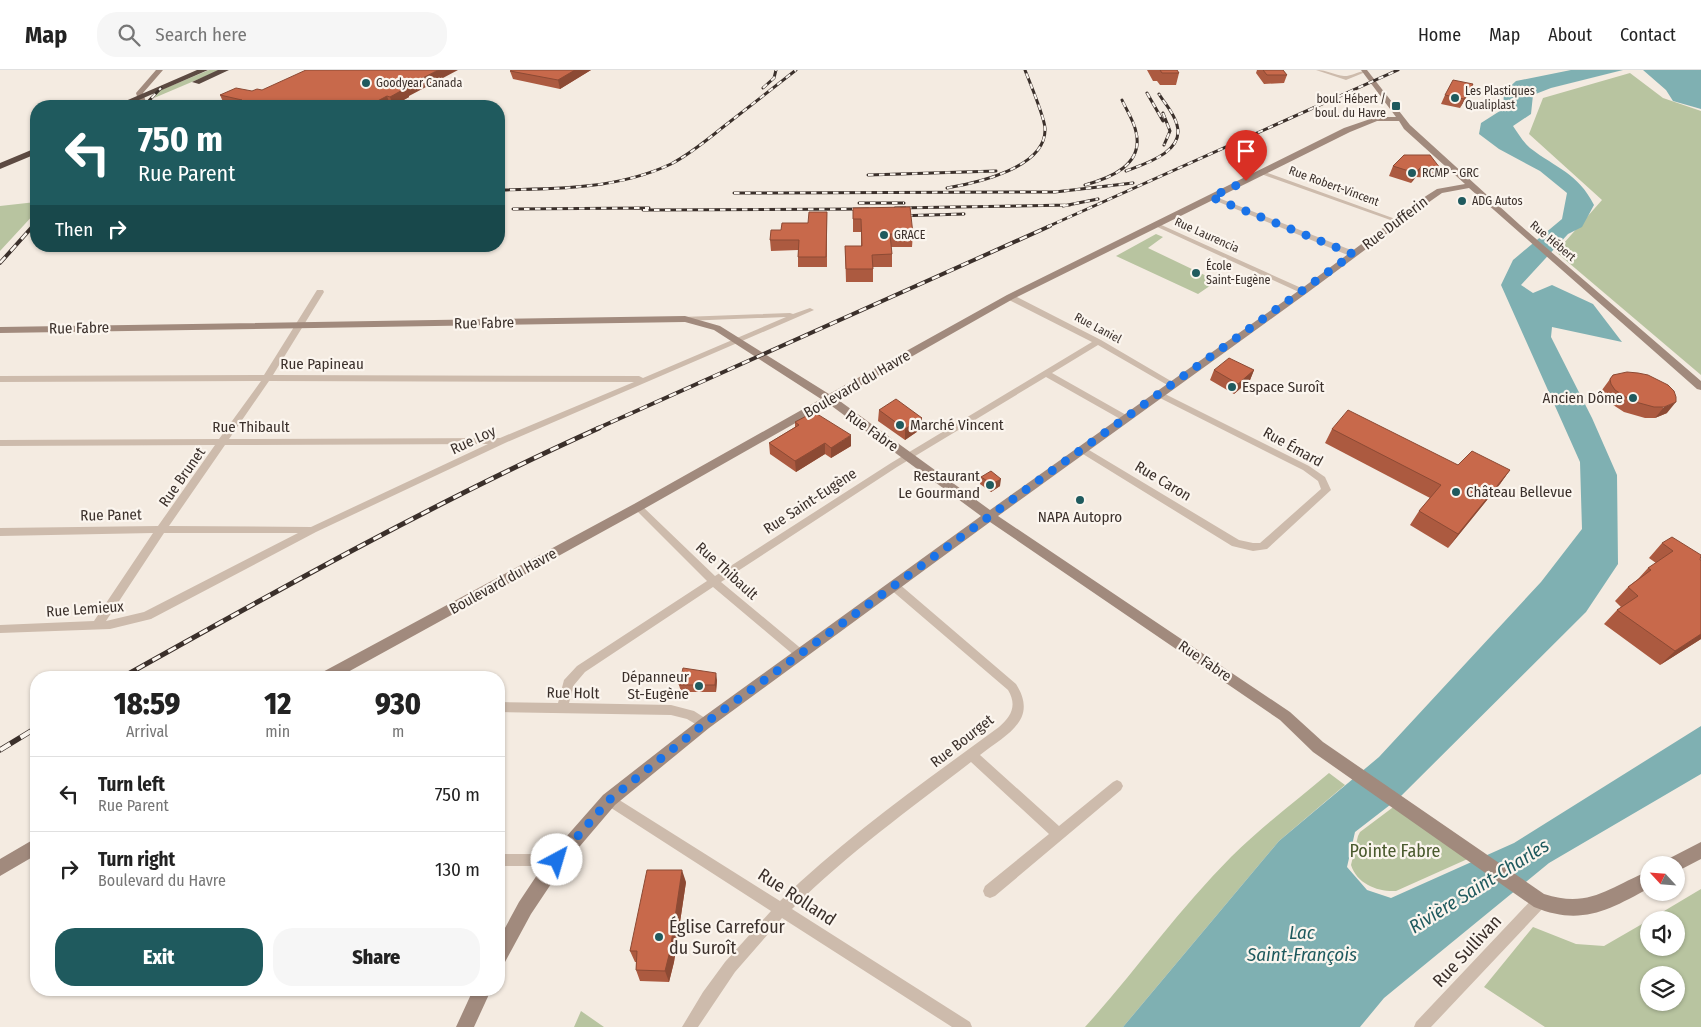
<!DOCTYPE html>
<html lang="en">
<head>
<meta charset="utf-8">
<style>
	body { margin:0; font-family:"Fira Sans Condensed",sans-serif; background:#f6f6f6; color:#222; height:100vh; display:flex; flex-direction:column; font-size:19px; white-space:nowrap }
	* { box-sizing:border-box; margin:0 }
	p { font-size:16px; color:#767676 }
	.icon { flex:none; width:28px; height:28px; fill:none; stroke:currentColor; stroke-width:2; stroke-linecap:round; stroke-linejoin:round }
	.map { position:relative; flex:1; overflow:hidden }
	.details { position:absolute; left:30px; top:601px; width:475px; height:325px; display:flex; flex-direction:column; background:#fff; border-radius:20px; box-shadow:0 1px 4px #0004 }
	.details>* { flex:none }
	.hud { position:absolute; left:30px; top:30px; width:475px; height:152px; border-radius:20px; box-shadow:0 1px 4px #0004; background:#1f5a5e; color:#fff; overflow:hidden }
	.needle { width:32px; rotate:296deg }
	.tools { position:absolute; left:1640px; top:786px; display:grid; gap:10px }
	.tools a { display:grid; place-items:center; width:45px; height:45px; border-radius:50%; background:#fff; box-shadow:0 1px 4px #0004; font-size:25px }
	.pin { position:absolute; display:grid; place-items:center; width:42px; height:42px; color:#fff; margin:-51px -21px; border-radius:50% 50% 50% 0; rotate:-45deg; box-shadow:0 0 5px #0007 }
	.pin .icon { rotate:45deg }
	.me { position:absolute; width:55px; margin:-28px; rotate:39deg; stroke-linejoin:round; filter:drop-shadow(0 0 4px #0008) }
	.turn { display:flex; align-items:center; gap:18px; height:105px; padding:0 25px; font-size:22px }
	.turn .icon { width:65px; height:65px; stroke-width:2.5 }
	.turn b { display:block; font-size:35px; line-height:42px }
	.then { display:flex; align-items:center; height:48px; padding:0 25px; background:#0003; gap:10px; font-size:19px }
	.eta { display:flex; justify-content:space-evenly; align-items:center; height:85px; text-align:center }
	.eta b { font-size:30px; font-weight:800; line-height:35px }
	.primary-button { display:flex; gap:10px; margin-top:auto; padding:10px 25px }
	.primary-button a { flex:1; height:58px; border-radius:20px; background:#1f5a5e; color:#fff; font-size:20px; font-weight:800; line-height:58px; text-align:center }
	.primary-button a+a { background:#f6f6f6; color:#222 }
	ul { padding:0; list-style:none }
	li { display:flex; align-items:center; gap:15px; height:75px; padding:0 25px; border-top:1px solid #e0e0e0 }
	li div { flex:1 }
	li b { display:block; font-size:19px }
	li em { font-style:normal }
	header { display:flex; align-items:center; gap:30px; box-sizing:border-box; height:70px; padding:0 25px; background:#fff; border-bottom:1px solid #e0e0e0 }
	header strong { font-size:24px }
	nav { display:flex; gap:28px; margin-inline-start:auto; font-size:18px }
	.search { width:350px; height:45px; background:#f6f6f6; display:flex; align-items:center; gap:12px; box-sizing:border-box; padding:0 18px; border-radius:20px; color:#767676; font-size:19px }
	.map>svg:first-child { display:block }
	.green { fill:#b8c4a0; fill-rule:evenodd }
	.water { fill:#7fb0b2 }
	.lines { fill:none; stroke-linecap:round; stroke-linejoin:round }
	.street { fill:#cdbbac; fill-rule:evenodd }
	.secondary { fill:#a18a7d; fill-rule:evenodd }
	.highway { fill:#5c4a42; fill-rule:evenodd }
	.rail-far3-casing { stroke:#3b302b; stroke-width:3 }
	.rail-far2-casing { stroke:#3b302b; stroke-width:4 }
	.rail-far1-casing { stroke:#3b302b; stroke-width:5 }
	.rail-casing { stroke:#3b302b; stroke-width:5.5 }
	.rail-far3 { stroke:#fbf5ee; stroke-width:2; stroke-dasharray:5.5; stroke-linecap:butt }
	.rail-far2 { stroke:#fbf5ee; stroke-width:2.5; stroke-dasharray:8; stroke-linecap:butt }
	.rail-far1 { stroke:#fbf5ee; stroke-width:3; stroke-dasharray:9; stroke-linecap:butt }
	.rail { stroke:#fbf5ee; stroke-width:4; stroke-dasharray:12; stroke-linecap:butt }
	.wall { fill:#ac5a40 }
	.shaded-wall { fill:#8c4a34 }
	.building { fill:#c8694b; stroke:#8c4a34 }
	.route { stroke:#1a73e8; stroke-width:9; stroke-dasharray:0 16.2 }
	.poi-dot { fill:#1f5a5e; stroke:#fbf5ee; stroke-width:2 }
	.labels { text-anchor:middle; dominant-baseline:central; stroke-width:4.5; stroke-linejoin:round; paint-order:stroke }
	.far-poi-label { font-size:12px; fill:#3b302b; stroke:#fbf5ee; text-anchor:start }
	.far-street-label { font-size:12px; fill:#3b302b; stroke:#fbf5ee }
	.street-label { font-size:15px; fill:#3b302b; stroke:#fbf5ee }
	.poi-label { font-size:15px; fill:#3b302b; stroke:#fbf5ee; text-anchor:start }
	.near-park-label { font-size:18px; fill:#4a5a2e; stroke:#fbf5ee }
	.near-street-label { font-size:18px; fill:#3b302b; stroke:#fbf5ee }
	.near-poi-label { font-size:18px; fill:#3b302b; stroke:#fbf5ee; text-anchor:start }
	.near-water-label { font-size:19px; font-style:italic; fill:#1f5a5e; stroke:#fbf5ee }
</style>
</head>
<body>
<header>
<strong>Map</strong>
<div class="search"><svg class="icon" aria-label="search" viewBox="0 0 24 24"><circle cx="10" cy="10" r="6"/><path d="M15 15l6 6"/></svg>Search here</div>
<nav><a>Home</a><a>Map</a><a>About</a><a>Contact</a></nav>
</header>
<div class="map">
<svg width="1701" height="957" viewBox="0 0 1701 957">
	<rect width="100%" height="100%" fill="#f4ebe1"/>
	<!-- green -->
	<path class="green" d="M209 0H220L154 28 161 20Z
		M1630 3 1663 28 1701 41V305L1556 182 1602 130 1529 64 1543 28Z
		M36 132V142L0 181V136Z
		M1156 164 1163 167 1148 178 1217 211 1198 224 1116 186Z
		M1329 703 1345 715 1279 771 1123 957H1085C1135 902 1178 840 1231 787 1261 757 1296 731 1329 703Z
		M1396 735 1472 787 1396 821C1378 822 1357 814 1351 795L1358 766 1360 762Z
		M1701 819V957H1545L1484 917 1533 857 1576 874 1604 876 1649 850V878H1676V850H1649ZM1649 905H1676V932H1649Z
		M581 941 604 957H574Z"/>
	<!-- water -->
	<path class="water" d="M1571 0H1623L1551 18 1533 25 1531 44 1513 56C1518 63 1523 72 1530 78 1556 98 1578 103 1594 135L1582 157 1568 164 1521 215 1533 223 1552 215 1593 234 1622 272 1552 257 1551 267 1592 348 1617 405 1618 494 1586 542 1399 728 1355 762 1347 797 1367 820 1391 828 1514 773 1701 656V704L1549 793 1384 928 1360 957H1123L1279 771 1379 687 1541 512 1582 459 1580 392 1501 215 1513 190 1562 149 1567 123 1540 101 1499 79 1479 64 1481 53 1503 39 1504 22 1516 11Z
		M1643 0H1701V39L1673 31 1666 20Z"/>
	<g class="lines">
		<!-- street -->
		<path class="street" d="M1316 0C1327 0 1335 5 1344 6 1353 6 1360 0 1368 1L1346 10Z
			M1261 102H1265L1401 151 1396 152 1261 104Z
			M1211 125 1356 182 1357 184 1350 186 1209 128 1208 127Z
			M1153 153H1157L1308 221 1307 223H1301L1153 155Z
			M317 220H323L324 222 273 305 639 306 643 308 786 247 685 251 681 249 682 247 790 243 793 244 810 238 814 240 505 373 316 462 151 549 110 559 0 563V555L94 551 153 463 0 466V458L158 456 215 375 0 376V370L219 369 261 311 0 312V306L264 305ZM269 311 634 312 500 368 229 369ZM488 374 311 457 169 456 225 375ZM164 463H298L144 542 106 551Z
			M1007 225H1013L1101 270 1176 314 1175 316H1169L1098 275 1052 303 1128 346 1129 348 1128 350H1122L1046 307 897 397 721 512 804 581 806 584 804 587 800 588 796 587 713 517 585 602 574 615 569 633 671 635 694 641 708 650 710 654 708 658 704 659 687 649 671 645 499 642V632L558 633 564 610 577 596 707 511 633 437 635 435H641L715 506 891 393 1092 272 1007 229Z
			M1159 321 1309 396 1325 407 1331 420 1267 479 1253 481 1232 476 1078 381 1076 379 1078 377H1084L1239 470 1253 473H1260L1321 419 1318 411 1303 400 1156 326 1155 324Z
			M894 512 898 513 1016 614C1039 650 1006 665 980 685L1059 756 1113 712 1117 710 1121 712 1123 716 1121 720 995 826 990 828 985 826 983 821 985 816 1049 764 971 692C909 740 848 783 792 839L970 952 972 957H952L782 848 735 902 698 957H682L703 922 725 892 771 841 605 734 603 730 605 726 609 724 613 726 780 831C847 766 924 712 999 657 1012 646 1017 635 1008 620L890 519 889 516 890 513Z
			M499 784H557L562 786 564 790 562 794 557 796H499Z
			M1540 824 1545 826 1547 831 1545 836 1431 957H1414L1416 952 1535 826Z"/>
		<!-- secondary -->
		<path class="secondary" d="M156 0H163L143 23 147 35 140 36 136 23Z
			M1361 0H1367L1410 55 1520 155 1701 311V320L1697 319 1469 118 1442 123 1432 130 1307 223 998 446 1290 642 1323 672 1544 824C1590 839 1609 817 1649 801V818C1608 841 1580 856 1534 837L1313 682 1280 650 990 452 709 658 615 735 563 796 531 844 505 892 499 895V869L519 832 551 784 603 725 699 650 981 446 829 334 642 440 337 608H317L319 604 634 434 821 329 714 260 685 252 0 263V257L685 246 720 256 829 324 1007 225 1344 58 1376 47H1396ZM1377 51H1399L1404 59 1465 114 1437 119 1426 126 1301 219 990 440 837 329 1013 229 1350 62Z
			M36 768V785L0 806V789Z
			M1701 772V789L1676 802V795H1666L1668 789Z
			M473 920H491L474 957H456Z"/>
		<!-- highway -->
		<path class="highway" d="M197 0H208L125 36H114Z
			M218 0H229L199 14 192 12Z
			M36 78V84L0 99V93Z"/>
		<!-- rail-far3 casing -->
		<g class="rail-far3-casing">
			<path id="rail-far3" d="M763 18 774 8 776 0
				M1147 23 1163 51
				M144 36 161 18
				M1163 43 1170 61 1164 75
				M1126 101C1144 94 1185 82 1177 55 1174 43 1165 34 1159 24
				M868 105 996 101
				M1085 115C1110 108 1144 95 1136 62 1134 51 1127 41 1122 30
				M947 118C976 113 1047 98 1045 58 1044 46 1030 13 1025 0
				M499 120C557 119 618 119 671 94 692 83 709 68 727 54 750 36 773 18 796 0
				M734 123 1055 122 1133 113
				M859 133H904
				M1063 136 1098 129
				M895 138 1070 135
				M513 139 649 138
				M643 140 868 139
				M896 146 964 144
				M32 157 36 153
				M1047 157 1398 0"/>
		</g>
		<!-- rail-far2 casing -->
		<g class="rail-far2-casing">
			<path id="rail-far2" d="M87 176H182
				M0 193 33 156
				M596 359 1050 156"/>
		</g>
		<!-- rail-far1 casing -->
		<g class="rail-far1-casing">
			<path id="rail-far1" d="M121 608C278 520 435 432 599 358"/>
		</g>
		<!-- rail casing -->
		<g class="rail-casing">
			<path id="rail" d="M0 680 36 658"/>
		</g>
		<!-- rail-far3 -->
		<use href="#rail-far3" class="rail-far3"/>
		<!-- rail-far2 -->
		<use href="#rail-far2" class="rail-far2"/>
		<!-- rail-far1 -->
		<use href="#rail-far1" class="rail-far1"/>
		<!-- rail -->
		<use href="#rail" class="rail"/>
	</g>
	<!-- wall -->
	<path class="wall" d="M512 0H591L560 19 513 9 510 1Z
		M1147 0H1177L1179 3 1176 15H1160L1157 11H1153Z
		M1257 0H1283L1287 5 1284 13 1264 14 1256 3Z
		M1473 14 1460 38 1441 34 1445 25Z
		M262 20 409 26V27L393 36 390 35 388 36H227L230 35 224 34 220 25Z
		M1393 96 1440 98 1435 108 1416 107 1411 113 1389 106Z
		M853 138 913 164 912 177H891L892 184V197H873V212H846L845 176H861V162H853Z
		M827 142V197H798V180L771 181 770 170 781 160 808 153Z
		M1214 300H1254L1250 310 1234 324 1210 310Z
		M1638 303 1667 343 1655 348H1645L1624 342 1607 331 1603 325 1602 320 1613 305Z
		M879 340 921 359 905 370 878 351Z
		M795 352 851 376 831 388 825 384 796 402 770 384 769 373 795 357Z
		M1332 359 1458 395 1510 400 1500 414 1448 478 1410 455 1419 441 1430 428 1325 373Z
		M981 407 1000 416 991 422 980 414Z
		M1662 473 1701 490V569L1660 595 1604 554 1617 540 1621 537 1615 531 1628 517 1638 509 1648 498 1656 493 1649 488Z
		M717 610 716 622H681L679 615Z
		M686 812 674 892 669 912 640 911 636 900V892H635L630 881Z"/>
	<!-- shaded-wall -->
	<path class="shaded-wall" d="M438 0H458L409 26V27L393 36 390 27 404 18Z
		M575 0H591L560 19 558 10Z
		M1473 14 1469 23 1460 38 1464 29Z
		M387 26 390 35 388 36H368Z
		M1421 97 1416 107 1411 113 1415 103Z
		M1254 300 1250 310 1234 324 1238 314Z
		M1676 332 1667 343 1655 348 1664 337Z
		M922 348 921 359 905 370V359Z
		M851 365V376L831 388V378Z
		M825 373V384L796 402 795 391Z
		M1510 400 1500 414 1448 478 1458 464Z
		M1001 409 1000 416 991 422 992 414Z
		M1701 564V569L1660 595 1675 581Z
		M716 603 717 610 716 622 715 615Z
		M682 800 686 812 674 892 669 912 665 901Z"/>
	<!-- building -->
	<path class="building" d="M306 0H438L404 18H406L390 27 387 26 368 36H227L242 30 220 25 236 18 252 21 257 19 262 20Z
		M512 0H575L558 10 510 1Z
		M1160 0H1177L1179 3H1162Z
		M1263 0H1283L1287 5H1267Z
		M1453 10 1473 14 1464 29 1445 25Z
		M1404 85H1430L1440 98 1421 97 1415 103 1393 96Z
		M910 137 913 164H890L892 184 872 185 873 199H846L845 176H862L861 149H853V138Z
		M809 142H827L826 187H798L799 170H770L771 160H781L782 153H808Z
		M1229 288 1254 300 1238 314 1214 300Z
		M1627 302 1638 303 1648 305 1668 315 1674 321 1676 327V332L1664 337H1654L1632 331 1615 320 1611 314 1610 309 1613 305Z
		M896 329 922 348 905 359 879 340Z
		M1348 340 1458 395 1472 381 1510 400 1458 464 1419 441 1441 415 1332 359Z
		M814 342 851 365 831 378 825 373 795 391 769 373 799 355 795 352Z
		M991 401 1001 409 992 414 981 407Z
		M1672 467 1701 485 1700 490H1701V564L1675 581 1617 540 1638 526 1628 517 1651 500 1648 498 1673 481 1662 473Z
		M683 598 716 603 715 615H679Z
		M647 800H682L670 881 665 901 636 900 637 881H630Z"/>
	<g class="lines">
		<!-- route -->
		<path class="route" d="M557 790 609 730 704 654 1053 400 1353 184 1211 127 1246 111"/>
	</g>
	<!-- markers -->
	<g class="poi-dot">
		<circle cx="366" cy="13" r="5"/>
		<circle cx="1455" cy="28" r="5"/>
		<rect x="1391" y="31" width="10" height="10" rx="2.5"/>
		<circle cx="1412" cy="103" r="5"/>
		<circle cx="1462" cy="131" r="5"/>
		<circle cx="884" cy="165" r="5"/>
		<circle cx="1196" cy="203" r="5"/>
		<circle cx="1232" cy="317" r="5"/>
		<circle cx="1633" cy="328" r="5"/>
		<circle cx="900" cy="355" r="5"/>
		<circle cx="990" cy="415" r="5"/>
		<circle cx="1456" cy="422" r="5"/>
		<circle cx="1080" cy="430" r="5"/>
		<circle cx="699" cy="616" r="5"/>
		<circle cx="659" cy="867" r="5"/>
	</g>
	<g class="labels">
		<!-- far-poi labels -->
		<g class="far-poi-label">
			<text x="376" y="13">Goodyear Canada</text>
			<text x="1465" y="21">Les Plastiques<tspan x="1465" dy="14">Qualiplast</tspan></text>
			<text x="1386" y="29" text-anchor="end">boul. Hébert /<tspan x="1386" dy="14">boul. du Havre</tspan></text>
			<text x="1422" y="103">RCMP - GRC</text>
			<text x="1472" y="131">ADG Autos</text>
			<text x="894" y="165">GRACE</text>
			<text x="1206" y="196">École<tspan x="1206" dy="14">Saint-Eugène</tspan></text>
		</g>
		<!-- far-street labels -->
		<g class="far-street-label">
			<text transform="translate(1334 116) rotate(20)">Rue Robert-Vincent</text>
			<text transform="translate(1207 165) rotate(24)">Rue Laurencia</text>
			<text transform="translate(1553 171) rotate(40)">Rue Hébert</text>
			<text transform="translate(1098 258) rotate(28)">Rue Laniel</text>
		</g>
		<!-- street labels -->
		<g class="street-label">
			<text transform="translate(1395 153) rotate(-37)">Rue Dufferin</text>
			<text transform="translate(484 253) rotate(-1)">Rue Fabre</text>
			<text transform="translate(79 258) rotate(-1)">Rue Fabre</text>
			<text x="322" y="294">Rue Papineau</text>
			<text transform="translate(857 314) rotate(-30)">Boulevard du Havre</text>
			<text x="251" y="357">Rue Thibault</text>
			<text transform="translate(872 361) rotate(35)">Rue Fabre</text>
			<text transform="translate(473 370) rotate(-25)">Rue Loy</text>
			<text transform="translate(1293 377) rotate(29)">Rue Émard</text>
			<text transform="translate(182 407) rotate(-55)">Rue Brunet</text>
			<text transform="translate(1163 411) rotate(31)">Rue Caron</text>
			<text transform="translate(810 431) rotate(-33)">Rue Saint-Eugène</text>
			<text transform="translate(111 445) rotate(-1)">Rue Panet</text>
			<text transform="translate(727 501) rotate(42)">Rue Thibault</text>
			<text transform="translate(503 511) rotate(-29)">Boulevard du Havre</text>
			<text transform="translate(85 539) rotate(-4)">Rue Lemieux</text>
			<text transform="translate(1205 591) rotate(34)">Rue Fabre</text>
			<text transform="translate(573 623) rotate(1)">Rue Holt</text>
			<text transform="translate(962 671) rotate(-38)">Rue Bourget</text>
		</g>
		<!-- poi labels -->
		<g class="poi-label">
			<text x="1242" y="317">Espace Suroît</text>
			<text x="1623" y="328" text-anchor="end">Ancien Dôme</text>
			<text x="910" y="355">Marché Vincent</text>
			<text x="980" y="406" text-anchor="end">Restaurant<tspan x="980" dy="17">Le Gourmand</tspan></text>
			<text x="1466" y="422">Château Bellevue</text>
			<text x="1080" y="447" text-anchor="middle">NAPA Autopro</text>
			<text x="689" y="607" text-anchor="end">Dépanneur<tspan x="689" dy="17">St-Eugène</tspan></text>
		</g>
		<!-- near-park labels -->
		<g class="near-park-label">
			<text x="1395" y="781">Pointe Fabre</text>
		</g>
		<!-- near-street labels -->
		<g class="near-street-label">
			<text transform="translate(797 827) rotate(33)">Rue Rolland</text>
			<text transform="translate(1467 881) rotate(-47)">Rue Sullivan</text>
		</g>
		<!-- near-poi labels -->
		<g class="near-poi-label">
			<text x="669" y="857">Église Carrefour<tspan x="669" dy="21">du Suroît</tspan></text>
		</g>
		<!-- near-water labels -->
		<g class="near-water-label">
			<text transform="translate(1479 816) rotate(-32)">Rivière Saint-Charles</text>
			<text x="1302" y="862">Lac<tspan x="1302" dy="22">Saint-François</tspan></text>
		</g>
	</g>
</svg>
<div class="tools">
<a><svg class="needle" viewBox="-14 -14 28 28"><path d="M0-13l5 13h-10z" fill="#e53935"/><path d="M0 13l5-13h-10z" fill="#767676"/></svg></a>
<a><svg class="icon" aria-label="sound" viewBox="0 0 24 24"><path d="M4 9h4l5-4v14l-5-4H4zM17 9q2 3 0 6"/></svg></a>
<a><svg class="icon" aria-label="layers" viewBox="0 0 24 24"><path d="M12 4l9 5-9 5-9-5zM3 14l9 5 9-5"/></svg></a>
</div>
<div class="pin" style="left:1246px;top:111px;background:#d93025"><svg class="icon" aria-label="arrive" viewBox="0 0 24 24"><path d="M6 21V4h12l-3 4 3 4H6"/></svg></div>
<svg class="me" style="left:557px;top:790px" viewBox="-20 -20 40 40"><circle r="19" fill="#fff"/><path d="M0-13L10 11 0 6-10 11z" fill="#1a73e8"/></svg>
<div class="hud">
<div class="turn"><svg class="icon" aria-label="left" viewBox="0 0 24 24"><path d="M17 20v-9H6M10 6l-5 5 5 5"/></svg><div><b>750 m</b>Rue Parent</div></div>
<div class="then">Then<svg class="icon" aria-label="right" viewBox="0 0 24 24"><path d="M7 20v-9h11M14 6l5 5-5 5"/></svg></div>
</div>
<section class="details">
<div class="eta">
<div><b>18:59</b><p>Arrival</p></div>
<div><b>12</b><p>min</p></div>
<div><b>930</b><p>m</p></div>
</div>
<ul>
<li><svg class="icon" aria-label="left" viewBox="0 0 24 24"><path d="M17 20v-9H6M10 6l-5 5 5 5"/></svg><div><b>Turn left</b><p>Rue Parent</p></div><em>750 m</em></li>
<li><svg class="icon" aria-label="right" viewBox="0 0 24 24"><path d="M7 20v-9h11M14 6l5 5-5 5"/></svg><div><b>Turn right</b><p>Boulevard du Havre</p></div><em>130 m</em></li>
</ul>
<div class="primary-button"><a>Exit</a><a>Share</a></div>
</section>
</div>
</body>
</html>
